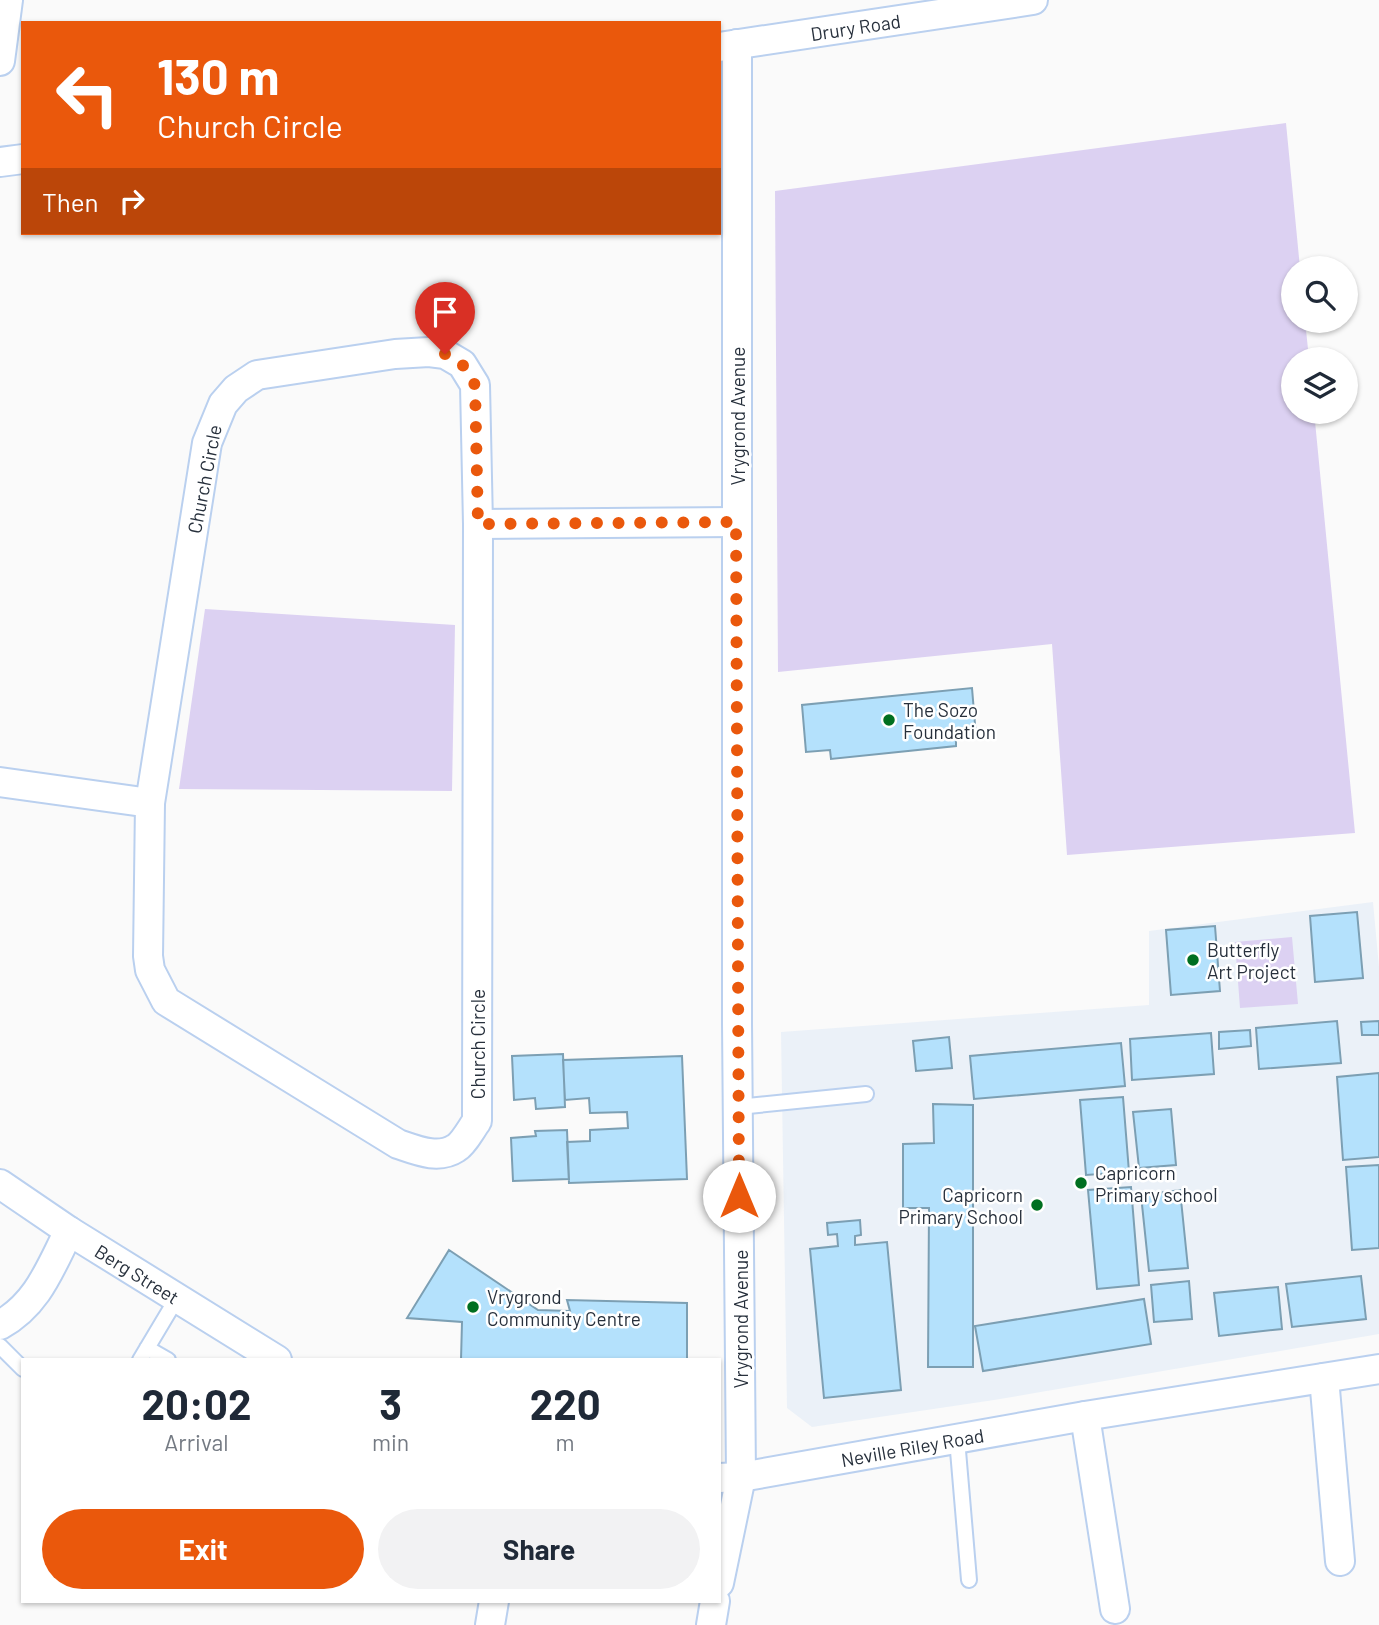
<!DOCTYPE html>
<html lang="en">
<head>
<meta charset="utf-8">
<style>
	body { margin:0; font-family:Barlow,sans-serif; background:#f2f2f3; color:#1f2937; height:100vh; display:flex; flex-direction:column; font-size:26px; white-space:nowrap }
	* { box-sizing:border-box; margin:0 }
	p { font-size:23px; color:#747a83 }
	.icon { flex:none; width:38px; height:38px; fill:none; stroke:currentColor; stroke-width:2; stroke-linecap:round; stroke-linejoin:round }
	.map { position:relative; flex:1; overflow:hidden }
	.panel { position:absolute; left:21px; top:1358px; width:700px; height:245px; display:flex; flex-direction:column; background:#fff; border-radius:0px; box-shadow:0 2px 5px #0004 }
	.panel>* { flex:none }
	.top-card { position:absolute; left:21px; top:21px; width:700px; height:214px; border-radius:0px; box-shadow:0 2px 5px #0004; background:#ea580c; color:#fff; overflow:hidden }
	.fabs { position:absolute; left:1281px; top:256px; display:grid; gap:14px }
	.fabs a { display:grid; place-items:center; width:77px; height:77px; border-radius:50%; background:#fff; box-shadow:0 2px 5px #0004; font-size:35px }
	.pin { position:absolute; display:grid; place-items:center; width:60px; height:60px; color:#fff; margin:-72px -30px; border-radius:50% 50% 50% 0; rotate:-45deg; box-shadow:0 0 7px #0007 }
	.pin .icon { rotate:45deg }
	.me { position:absolute; width:77px; margin:-38px; rotate:0deg; stroke-linejoin:round; filter:drop-shadow(0 0 5px #0008) }
	.turn { display:flex; align-items:center; gap:24px; height:147px; padding:0 21px; font-size:32px }
	.turn .icon { width:91px; height:91px; stroke-width:2.5 }
	.turn b { display:block; font-size:49px; line-height:60px }
	.then { display:flex; align-items:center; height:66px; padding:0 21px; background:#0003; gap:14px; font-size:26px }
	.eta { display:flex; justify-content:space-evenly; align-items:center; height:119px; text-align:center }
	.eta b { font-size:42px; font-weight:700; line-height:49px }
	.action { display:flex; gap:14px; margin-top:auto; padding:14px 21px }
	.action a { flex:1; height:80px; border-radius:42px; background:#ea580c; color:#fff; font-size:28px; font-weight:700; line-height:80px; text-align:center }
	.action a+a { background:#f2f2f3; color:#1f2937 }
	.map>svg:first-child { display:block }
	.built { fill:#ebf1f8 }
	.green { fill:#dcd1f2 }
	.building { fill:#b4e1fc; stroke:#7c9fb3; stroke-width:2 }
	.lines { fill:none; stroke-linecap:round; stroke-linejoin:round }
	.service-casing { stroke:#bad0ef; stroke-width:18 }
	.minor-casing { stroke:#bad0ef; stroke-width:32 }
	.service { stroke:#fff; stroke-width:14 }
	.minor { stroke:#fff; stroke-width:28 }
	.route { stroke:#ea580c; stroke-width:12; stroke-dasharray:0 21.6 }
	.poi-dot { fill:#006f20; stroke:#fff; stroke-width:2.5 }
	.labels { text-anchor:middle; dominant-baseline:central; stroke-width:5; stroke-linejoin:round; paint-order:stroke }
	.street-label { font-size:19px; fill:#27303c; stroke:#fff }
	.poi-label { font-size:19px; fill:#27303c; stroke:#fff; text-anchor:start }
</style>
</head>
<body>
<div class="map">
<svg width="1379" height="1625" viewBox="0 0 1379 1625">
	<rect width="100%" height="100%" fill="#fafafa"/>
	<!-- built -->
	<path class="built" d="M1373 902 1379 967V1334L994 1400 812 1427 787 1408 781 1032 1149 1005V931Z"/>
	<!-- green -->
	<path class="green" d="M1286 123 1300 268H1293V320H1305L1309 359H1293V411H1314L1355 833 1067 855 1052 644 778 672 775 191Z
		M205 609 455 625 452 791 179 789Z
		M1292 937 1298 1004 1240 1008 1235 942Z"/>
	<!-- building -->
	<path class="building" d="M972 688 976 736 956 738V746L831 759 830 750 806 752 802 705Z
		M1357 912 1363 978 1315 982 1310 916Z
		M1215 926 1220 991 1171 995 1166 930Z
		M1337 1021 1341 1063 1259 1069 1256 1028Z
		M1379 1021V1035H1362L1361 1022Z
		M1250 1030 1251 1046 1219 1049V1032Z
		M1211 1033 1214 1074 1132 1080 1130 1039Z
		M949 1037 952 1068 916 1071 913 1041Z
		M1121 1043 1125 1086 974 1099 970 1056Z
		M563 1054 565 1107 536 1109 535 1098 514 1100 512 1056Z
		M682 1056 687 1179 569 1183 567 1142 590 1141V1130L628 1128 627 1112 590 1113 589 1098 565 1100 563 1060Z
		M1379 1073V1157L1343 1160 1337 1077Z
		M1123 1097 1129 1172 1086 1175 1080 1100Z
		M933 1104 973 1105V1367H928L929 1208H903V1144L934 1143Z
		M1171 1109 1176 1165 1139 1168 1133 1112Z
		M567 1130 569 1179 513 1181 511 1138 536 1136 535 1131Z
		M1379 1165V1248L1352 1250 1346 1167Z
		M1131 1187 1139 1285 1097 1289 1088 1190Z
		M1180 1190 1188 1268 1149 1271 1141 1195Z
		M860 1220 861 1235 855 1236V1245L887 1242 901 1390 824 1398 810 1249 838 1246 837 1234 828 1235 827 1223Z
		M449 1250 538 1310 570 1311 567 1300 687 1303V1360H461L462 1322 407 1318Z
		M1361 1276 1366 1319 1292 1327 1286 1284Z
		M1189 1281 1192 1319 1154 1322 1151 1285Z
		M1278 1287 1282 1329 1219 1336 1214 1293Z
		M1144 1299 1151 1344 983 1371 975 1326Z"/>
	<g class="lines">
		<!-- service casing -->
		<g class="service-casing">
			<path id="service" d="M738 1107 866 1094
				M0 1346 23 1369
				M147 1348 168 1360
				M140 1360 177 1298
				M957 1439 969 1580"/>
		</g>
		<!-- minor casing -->
		<g class="minor-casing">
			<g id="minor">
				<path id="s1" d="M719 47 1033 0"/>
				<path d="M0 61 8 0"/>
				<path d="M0 162 23 159"/>
				<path d="M429 352 445 354 462 364 475 385 478 524 477 1121C471 1129 464 1143 456 1148 438 1160 416 1150 398 1144L166 1001 150 970 148 956 150 803 207 443 223 404 236 389 257 375 395 354Z"/>
				<path d="M478 524 736 522"/>
				<path d="M0 782 150 803"/>
				<path id="s2" d="M0 1184 69 1231 277 1360"/>
				<path d="M0 1325C38 1304 50 1268 69 1231"/>
				<path d="M1324 1378 1340 1561"/>
				<path d="M1085 1416 1115 1609"/>
				<path id="s3" d="M719 1478 741 1477 1085 1416 1379 1369"/>
				<path d="M719 1583 741 1477 737 1023V44"/>
				<path d="M490 1625 494 1601"/>
				<path d="M711 1625 715 1601"/>
			</g>
		</g>
		<!-- service -->
		<use href="#service" class="service"/>
		<!-- minor -->
		<use href="#minor" class="minor"/>
	</g>
	<g class="lines">
		<!-- route -->
		<path class="route" d="M445 354 462 364 475 385 478 524 736 522 739 1196"/>
	</g>
	<!-- markers -->
	<g class="poi-dot">
		<circle cx="889" cy="720" r="7"/>
		<circle cx="1193" cy="960" r="7"/>
		<circle cx="1081" cy="1183" r="7"/>
		<circle cx="1037" cy="1205" r="7"/>
		<circle cx="473" cy="1307" r="7"/>
	</g>
	<g class="labels">
		<!-- street labels -->
		<g class="street-label">
			<text stroke="none"><textPath href="#s1" startOffset="138">Drury Road</textPath></text>
			<text transform="translate(737 416) rotate(-90)">Vrygrond Avenue</text>
			<text transform="translate(204 479) rotate(-79)">Church Circle</text>
			<text transform="translate(477 1044) rotate(-90)">Church Circle</text>
			<text stroke="none"><textPath href="#s2" startOffset="164">Berg Street</textPath></text>
			<text transform="translate(740 1319) rotate(-90)">Vrygrond Avenue</text>
			<text stroke="none"><textPath href="#s3" startOffset="196">Neville Riley Road</textPath></text>
		</g>
		<!-- poi labels -->
		<g class="poi-label">
			<text x="903" y="709">The Sozo<tspan x="903" dy="22">Foundation</tspan></text>
			<text x="1207" y="949">Butterfly<tspan x="1207" dy="22">Art Project</tspan></text>
			<text x="1095" y="1172">Capricorn<tspan x="1095" dy="22">Primary school</tspan></text>
			<text x="1023" y="1194" text-anchor="end">Capricorn<tspan x="1023" dy="22">Primary School</tspan></text>
			<text x="487" y="1296">Vrygrond<tspan x="487" dy="22">Community Centre</tspan></text>
		</g>
	</g>
</svg>
<div class="fabs">
<a><svg class="icon" aria-label="search" viewBox="0 0 24 24"><circle cx="10" cy="10" r="6"/><path d="M15 15l6 6"/></svg></a>
<a><svg class="icon" aria-label="layers" viewBox="0 0 24 24"><path d="M12 4l9 5-9 5-9-5zM3 14l9 5 9-5"/></svg></a>
</div>
<div class="pin" style="left:445px;top:354px;background:#d93025"><svg class="icon" aria-label="arrive" viewBox="0 0 24 24"><path d="M6 21V4h12l-3 4 3 4H6"/></svg></div>
<svg class="me" style="left:739px;top:1196px" viewBox="-20 -20 40 40"><circle r="19" fill="#fff"/><path d="M0-13L10 11 0 6-10 11z" fill="#ea580c"/></svg>
<div class="top-card">
<div class="turn"><svg class="icon" aria-label="left" viewBox="0 0 24 24"><path d="M17 20v-9H6M10 6l-5 5 5 5"/></svg><div><b>130 m</b>Church Circle</div></div>
<div class="then">Then<svg class="icon" aria-label="right" viewBox="0 0 24 24"><path d="M7 20v-9h11M14 6l5 5-5 5"/></svg></div>
</div>
<section class="panel">
<div class="eta">
<div><b>20:02</b><p>Arrival</p></div>
<div><b>3</b><p>min</p></div>
<div><b>220</b><p>m</p></div>
</div>
<div class="action"><a>Exit</a><a>Share</a></div>
</section>
</div>
</body>
</html>
